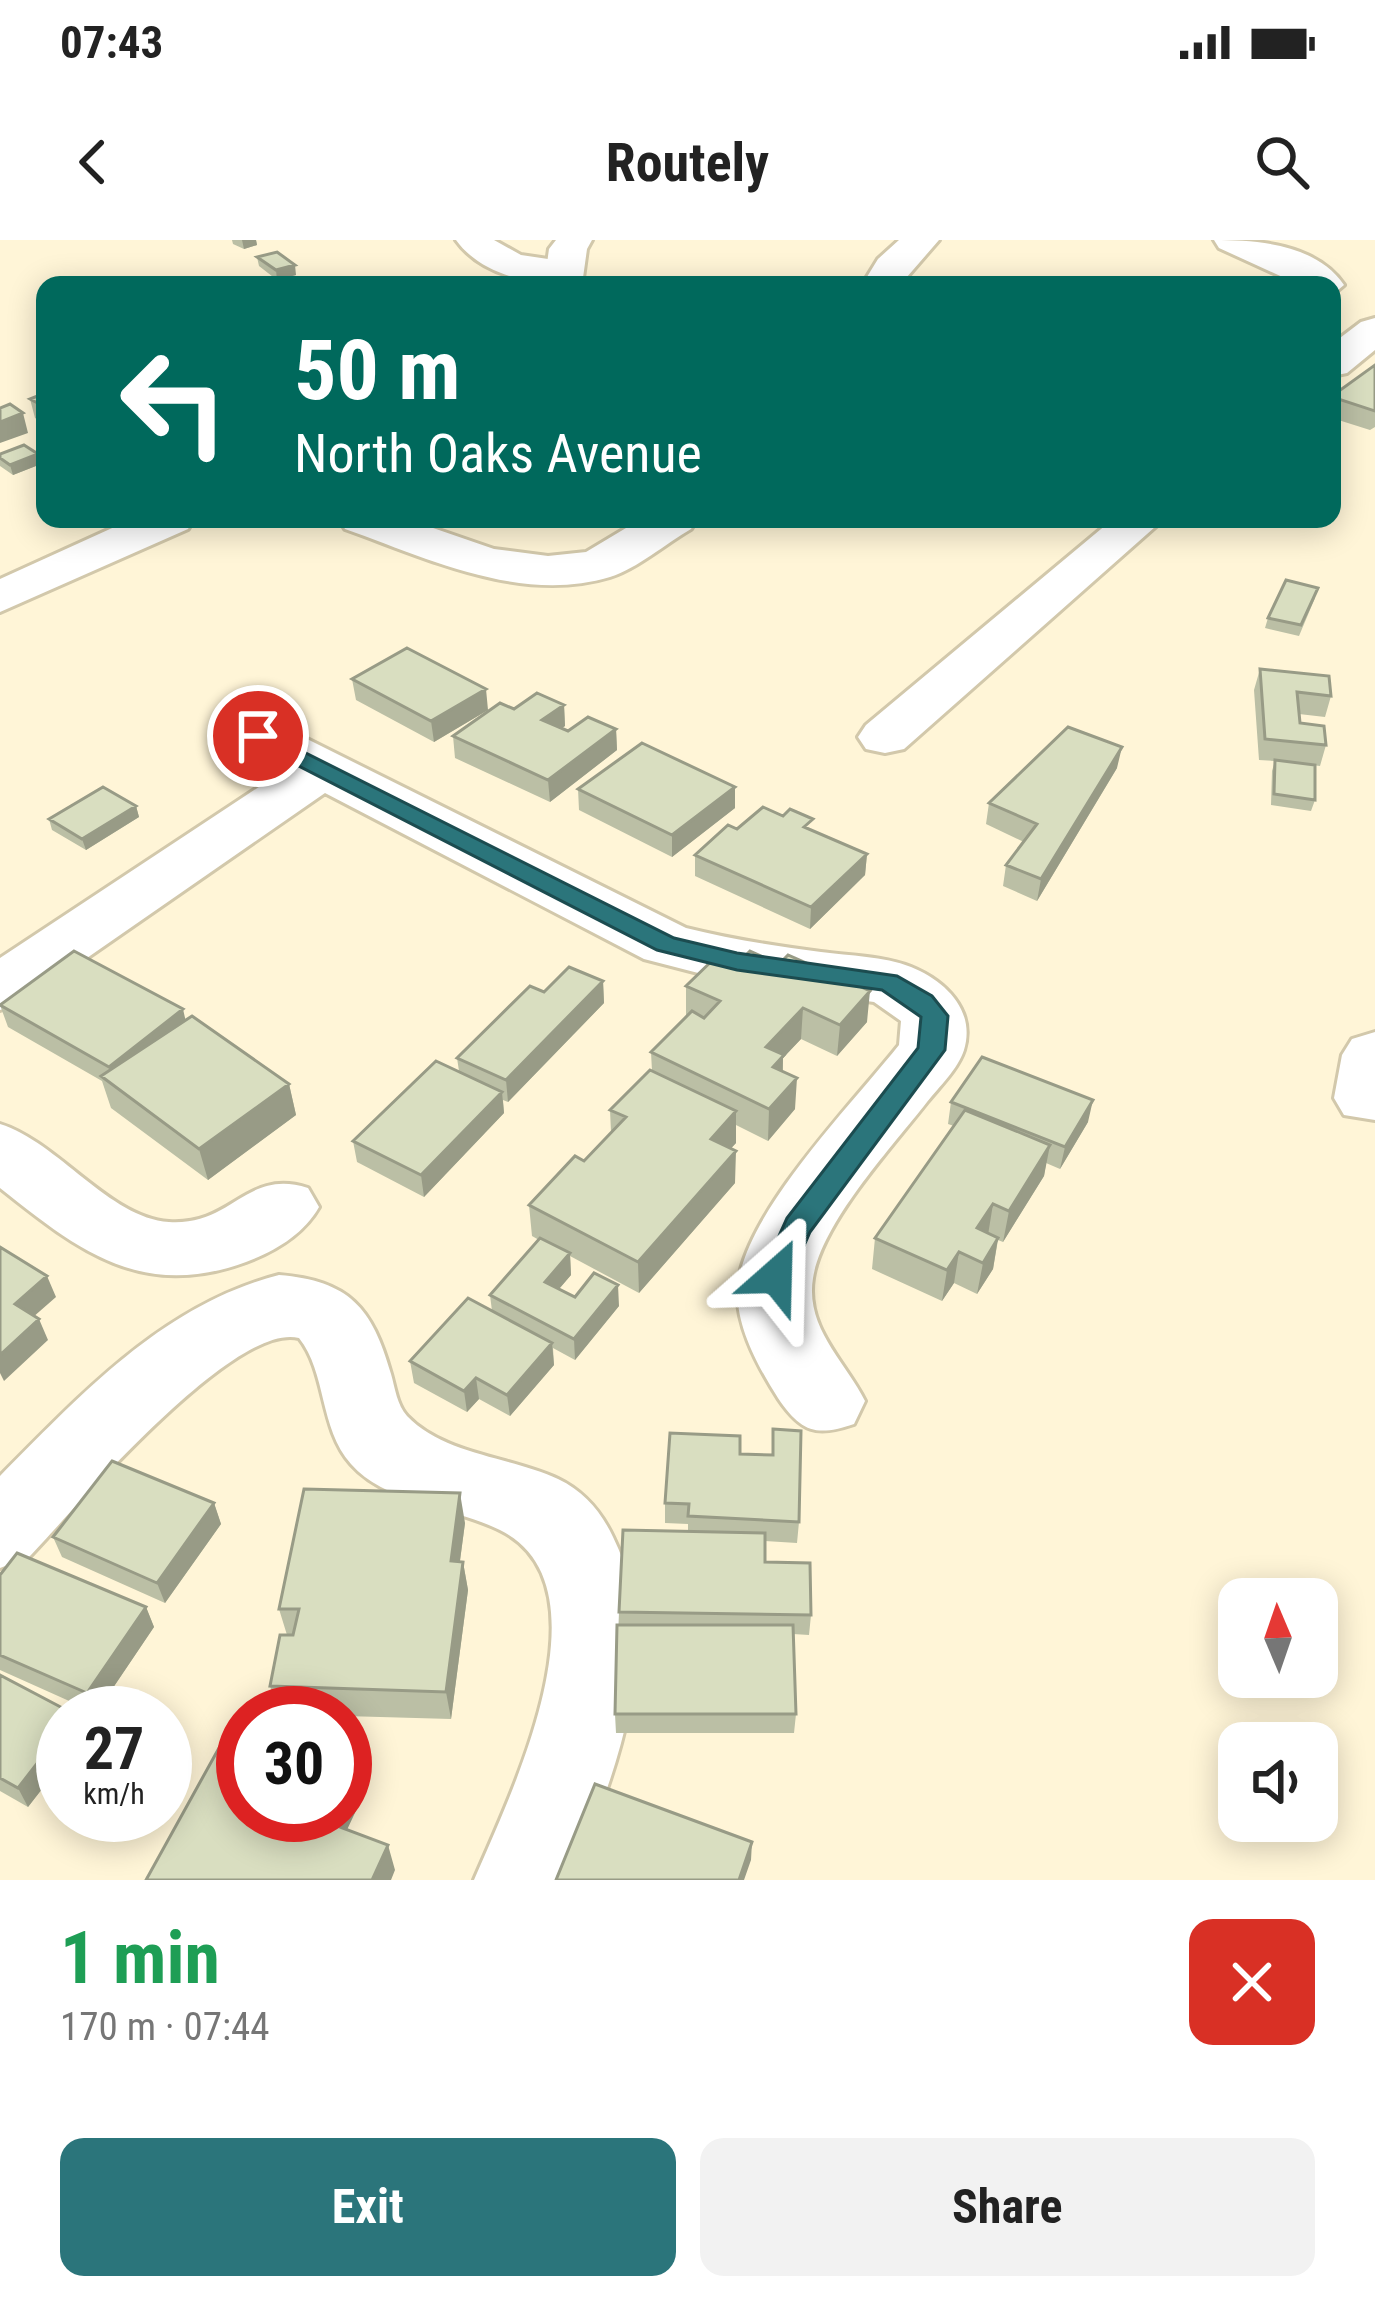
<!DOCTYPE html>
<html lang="en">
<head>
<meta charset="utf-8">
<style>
	body { margin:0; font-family:"Roboto Condensed",sans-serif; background:#f2f2f2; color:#222; height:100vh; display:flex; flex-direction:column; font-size:45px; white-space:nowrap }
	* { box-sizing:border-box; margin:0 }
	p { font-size:39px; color:#767676 }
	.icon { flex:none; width:66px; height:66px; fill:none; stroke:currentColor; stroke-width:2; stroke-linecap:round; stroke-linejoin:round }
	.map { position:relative; height:1640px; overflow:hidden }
	.drawer { display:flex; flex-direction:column; background:#fff; flex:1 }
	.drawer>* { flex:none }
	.guide { position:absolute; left:36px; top:36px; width:1305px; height:252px; border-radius:24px; box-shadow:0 6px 30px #0003; background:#00695c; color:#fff; overflow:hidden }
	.needle { width:78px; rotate:358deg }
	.fabs { position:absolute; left:1218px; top:1338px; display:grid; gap:24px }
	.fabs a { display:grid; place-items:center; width:120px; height:120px; border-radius:24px; background:#fff; box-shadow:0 6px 30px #0003; font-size:60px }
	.speed { position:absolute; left:36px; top:1446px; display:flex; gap:24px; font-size:60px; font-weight:700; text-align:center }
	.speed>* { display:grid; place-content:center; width:156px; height:156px; border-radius:50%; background:#fff; box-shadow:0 6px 30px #0003; line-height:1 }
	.speed small { font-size:30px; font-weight:400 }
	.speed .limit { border:18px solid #d22; background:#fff; color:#111 }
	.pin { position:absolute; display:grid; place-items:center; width:102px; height:102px; color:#fff; margin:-51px; border:6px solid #fff; border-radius:50%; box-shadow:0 3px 12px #0007 }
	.me { position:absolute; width:132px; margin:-66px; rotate:25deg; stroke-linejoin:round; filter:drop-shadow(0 0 9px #0008) }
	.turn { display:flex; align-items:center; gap:42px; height:252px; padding:0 60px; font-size:54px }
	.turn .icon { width:156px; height:156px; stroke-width:2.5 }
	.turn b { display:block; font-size:84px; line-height:102px }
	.round { display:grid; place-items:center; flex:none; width:126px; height:126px; border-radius:24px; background:#f2f2f2 }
	.overview { display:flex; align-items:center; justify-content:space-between; height:204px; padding:0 60px }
	h1 { font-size:72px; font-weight:700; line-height:90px; color:#1e9e55 }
	.button { display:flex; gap:24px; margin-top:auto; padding:24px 60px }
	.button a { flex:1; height:138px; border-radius:24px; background:#2b757b; color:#fff; font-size:48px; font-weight:700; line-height:138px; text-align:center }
	.button a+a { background:#f2f2f2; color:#222 }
	.status { display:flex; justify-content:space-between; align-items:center; height:84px; padding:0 60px; background:#fff; direction:ltr }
	.status svg { height:33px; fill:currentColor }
	header { display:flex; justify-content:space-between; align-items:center; height:156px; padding:0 60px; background:#fff; font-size:54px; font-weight:700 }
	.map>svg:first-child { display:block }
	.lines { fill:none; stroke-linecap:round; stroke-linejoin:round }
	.minor-casing { stroke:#d2c8ab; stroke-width:6 }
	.major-casing { stroke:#d2c8ab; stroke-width:6 }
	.minor { fill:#fff; fill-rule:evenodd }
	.major { fill:#fff; fill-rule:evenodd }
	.wall { fill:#bbbfa5 }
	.shaded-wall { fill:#989b86 }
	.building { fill:#d9dec0; stroke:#989b86; stroke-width:3 }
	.route { fill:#2b757b; stroke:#1c4c50; stroke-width:3 }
</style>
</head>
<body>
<div class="status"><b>07:43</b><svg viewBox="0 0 49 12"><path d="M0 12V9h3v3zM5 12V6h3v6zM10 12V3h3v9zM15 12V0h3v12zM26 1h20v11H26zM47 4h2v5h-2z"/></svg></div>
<header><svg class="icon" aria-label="back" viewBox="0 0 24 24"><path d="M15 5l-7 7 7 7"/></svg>Routely<svg class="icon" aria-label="search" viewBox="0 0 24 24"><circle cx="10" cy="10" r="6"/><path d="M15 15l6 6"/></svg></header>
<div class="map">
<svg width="1375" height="1640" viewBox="0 0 1375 1640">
	<rect width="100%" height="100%" fill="#fff5d7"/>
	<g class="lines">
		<!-- minor casing -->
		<g class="minor-casing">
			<path id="minor" d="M456 0H494L521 15 575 23 581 31 575 39C535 49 480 34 456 0Z
				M899 0H939L900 45H862L878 19Z
				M1214 0C1258 0 1316 4 1344 45L1332 55V45H1300L1219 8Z
				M1375 78V110L1347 133 1332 136V104L1361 82Z
				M339 279H407L494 309 548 316 586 312 641 279H697L691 289C665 304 638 328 610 337 521 364 427 318 345 289Z
				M1113 279H1164L904 509 885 513 866 509 858 497 866 485Z
				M258 480 277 484 686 688C730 699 775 706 821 712 850 716 883 716 911 727 945 741 976 770 964 810 958 829 939 847 927 862 892 907 822 982 813 1038 805 1088 845 1121 865 1161L854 1184C816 1197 801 1192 778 1158 757 1125 731 1078 739 1038 753 965 852 864 899 805L901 781 874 762 737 743 644 719 325 553 22 763 0 770V718L283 531 239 508 231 496 239 484Z
				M1375 792V880L1344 875 1334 858 1342 815 1352 799Z
				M0 884C58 902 109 978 169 982 233 986 246 928 308 948L319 967C303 995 275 1011 246 1022 142 1060 79 1011 0 948Z
				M279 1035C349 1041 372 1067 391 1134 395 1148 397 1165 407 1176 444 1215 512 1217 558 1239 585 1252 601 1272 613 1297 667 1406 615 1536 571 1640H474C509 1558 614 1346 500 1290 454 1267 386 1264 351 1224 319 1188 327 1133 299 1098 234 1081 75 1269 29 1317L0 1328V1236C82 1154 163 1065 279 1035Z"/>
		</g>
		<!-- major casing -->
		<g class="major-casing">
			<path id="major" d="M556 0H592L587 9 582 45H544L549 9Z
				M132 279H194L188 289 0 372V339Z"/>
		</g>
		<!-- minor -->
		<use href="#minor" class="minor"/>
		<!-- major -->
		<use href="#major" class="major"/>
	</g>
	<!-- wall -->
	<path class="wall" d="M232 0H256L257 5 244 9 233 4Z
		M257 17 296 35 277 40 259 26Z
		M1375 125V187L1370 190 1332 178V156Z
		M45 153V184L35 178 30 159Z
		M0 214 41 224 13 235 0 226Z
		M1315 358 1299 396 1265 388 1268 378Z
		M1260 429 1331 456 1325 477 1299 474 1300 483 1326 505 1320 526 1312 525 1315 560 1311 571 1271 565 1272 531 1275 521 1259 520 1254 450Z
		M352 439 488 470 434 502 356 460Z
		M564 465 565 486 561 488 568 491 616 489 617 510 550 562 455 518 453 496 514 469Z
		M1117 528 1037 661 1003 646 1006 625 1024 602 986 584 989 563Z
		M735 547V568L672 617 579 570 578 549Z
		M136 566 139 577 86 610 52 590 49 579Z
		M737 589 813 591 867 614 865 635 810 689 695 636V615Z
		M720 713 867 782 837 816 801 799 783 818V831L795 869 768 901 736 885V903L730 909 735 943 639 1053 570 1016 571 1035 559 1049 575 1057 619 1066 575 1120 553 1108 554 1125 510 1176 479 1159 467 1172 414 1143 410 1121 492 1071 490 1055 539 1000 532 996 529 965 584 921 611 892 610 870 652 831 651 812 686 777V746Z
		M603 741 604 763 508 862 503 860 504 873 424 957 357 922 353 901 459 831 457 818 544 752Z
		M0 765 186 781 289 844 296 875 208 940 111 868 102 841 8 787Z
		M951 862 1088 882 1060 929 1046 923 1044 936 1003 1002 998 1000 993 1029 977 1054 954 1043 942 1061 872 1029 875 998 954 886 948 884Z
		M740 1214 799 1282 797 1303 765 1301V1322L811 1375 809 1395 793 1394 796 1474 794 1493H616L615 1474 619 1372 688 1291V1284L665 1283V1263Z
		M214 1263 221 1284 165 1363 62 1317 53 1297Z
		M465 1283 460 1321 463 1322 468 1350 451 1479 345 1476V1473H279L270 1446 287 1395 279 1369Z
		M0 1335 146 1367 154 1387 96 1473 0 1430Z
		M0 1435 63 1473V1522L28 1567 0 1551Z"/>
	<!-- shaded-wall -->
	<path class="shaded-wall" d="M242 0H256L257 5 244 9Z
		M295 25 296 35 277 40 276 30Z
		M23 173 28 193 0 203V182Z
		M38 214 41 224 13 235 10 225Z
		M486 449 488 470 434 502 431 481Z
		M564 465 565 486 544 501 542 480Z
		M616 489 617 510 550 562 548 540Z
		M1122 507 1117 528 1037 661 1041 639Z
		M735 547V568L672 617V595Z
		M136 566 139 577 86 610 82 599Z
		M867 614 865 635 810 689 811 667Z
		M603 741 604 763 508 862 506 840Z
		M870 751 867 782 837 816 840 785Z
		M803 768 801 799 783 818 782 847 766 807Z
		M183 769 188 791 116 849 109 827Z
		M797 838 795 869 768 901 769 869Z
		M289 844 296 875 208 940 199 909Z
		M502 852 504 873 424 957 421 935Z
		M1093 860 1088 882 1060 929 1065 907Z
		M736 871V903L711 930V899Z
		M1050 905 1044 936 1003 1002 1009 971Z
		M736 911 735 943 639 1053 638 1022Z
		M993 964 988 995 971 1019 977 988Z
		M998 998 993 1029 977 1054 983 1023Z
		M959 1012 954 1043 942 1061 947 1030Z
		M570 1013 571 1035 547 1063 545 1042Z
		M47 1036 56 1057 24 1085 15 1064Z
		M618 1045 619 1066 575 1120 574 1099Z
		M39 1079 48 1100 4 1141 0 1133V1115Z
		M552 1103 554 1125 510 1176 507 1155Z
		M476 1138 479 1159 467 1172 464 1151Z
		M460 1253 465 1283 456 1350 451 1321Z
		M214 1263 221 1284 165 1363 157 1343Z
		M463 1322 468 1350 451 1479 446 1452Z
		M146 1367 154 1387 96 1473 87 1453Z
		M63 1490V1522L28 1567 18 1548Z
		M354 1533 361 1560 338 1609 329 1583 333 1575H345V1551Z
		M752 1602 751 1620 744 1640H739Z
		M388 1605 395 1630 391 1640H372Z"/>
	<!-- building -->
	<path class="building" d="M277 12 295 25 276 30 257 17Z
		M1375 125V171L1332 157V156Z
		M45 153V167L30 159Z
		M10 164 23 173 0 182V168Z
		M24 205 38 214 10 225 0 218V214Z
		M1286 340 1318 348 1301 385 1268 378Z
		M407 408 486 449 431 481 352 439Z
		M1260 429 1329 436 1331 456 1297 452 1300 483 1324 486 1326 505 1265 499Z
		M537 453 564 465 542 480 568 491 588 477 616 489 548 540 453 496 500 463 514 469Z
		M1068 487 1122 507 1041 639 1006 625 1037 584 989 563Z
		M642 503 735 547 672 595 578 549Z
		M1275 520 1315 525V560L1274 554Z
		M103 547 136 566 82 599 49 579Z
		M763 567 783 576 790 569 813 579 804 587 867 614 811 667 695 615 728 585 737 589Z
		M74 711 183 769 109 827 0 765Z
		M750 711 779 724 788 715 870 751 840 785 803 768 766 807 784 815 773 827 797 838 769 869 651 812 692 771 704 778 720 761 686 746 720 713 740 721Z
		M569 727 603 741 506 840 457 818 530 746 544 752Z
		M192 776 289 844 199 909 101 836Z
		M982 817 1093 860 1065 907 951 862Z
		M436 821 502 852 421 935 353 901Z
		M650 830 736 871 711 899 736 911 638 1022 529 965 575 916 584 921 626 877 610 870Z
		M965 870 1050 905 1009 971 993 964 977 988 998 998 983 1023 959 1012 947 1030 875 998Z
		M540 998 570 1013 545 1042 575 1057 594 1033 618 1045 574 1099 490 1055Z
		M0 1007 47 1036 15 1064 39 1079 0 1115Z
		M468 1058 552 1103 507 1155 476 1138 464 1151 410 1121Z
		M773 1189 801 1191 799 1282 688 1276 689 1264 665 1263 670 1193 740 1196V1214L773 1215Z
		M112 1221 214 1263 157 1343 53 1297Z
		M304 1249 460 1253 451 1321 463 1322 446 1452 270 1446 280 1395H293L299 1369H279Z
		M623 1290 765 1293V1322L810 1323 811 1375 619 1372Z
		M17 1313 146 1367 87 1453 0 1415V1335Z
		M617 1385H793L796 1474H615Z
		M0 1435 72 1473H63V1490L18 1548 0 1538Z
		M230 1488 243 1493V1575H333L329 1583 388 1605 372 1640H146Z
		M345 1530 354 1533 345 1551Z
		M595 1544 752 1602 739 1640H556Z"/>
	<!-- route -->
	<path class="route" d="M258 489 674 698 737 713 897 736 932 756 948 776 945 810 810 992 787 1045H765L761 1036 787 978 918 808 921 777 882 750 737 730 657 710 250 501 246 496Z"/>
</svg>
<div class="fabs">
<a><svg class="needle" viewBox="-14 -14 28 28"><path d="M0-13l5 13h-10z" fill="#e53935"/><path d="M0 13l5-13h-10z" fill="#767676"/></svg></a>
<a><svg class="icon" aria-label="sound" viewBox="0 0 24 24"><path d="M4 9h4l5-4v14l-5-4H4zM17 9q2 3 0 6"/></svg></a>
</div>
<div class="speed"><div>27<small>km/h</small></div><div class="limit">30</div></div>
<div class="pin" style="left:258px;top:496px;background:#d93025"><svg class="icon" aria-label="arrive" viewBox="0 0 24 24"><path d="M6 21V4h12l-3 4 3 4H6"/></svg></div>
<svg class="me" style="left:776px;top:1036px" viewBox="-20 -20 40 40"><path d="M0-17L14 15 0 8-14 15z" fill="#2b757b" stroke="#fff" stroke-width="4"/></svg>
<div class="guide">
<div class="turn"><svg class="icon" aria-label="left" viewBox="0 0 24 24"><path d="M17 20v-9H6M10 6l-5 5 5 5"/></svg><div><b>50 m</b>North Oaks Avenue</div></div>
</div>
</div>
<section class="drawer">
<div class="overview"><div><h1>1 min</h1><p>170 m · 07:44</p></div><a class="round" style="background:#d93025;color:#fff"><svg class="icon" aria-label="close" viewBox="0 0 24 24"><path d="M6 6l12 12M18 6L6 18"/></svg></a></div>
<div class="button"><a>Exit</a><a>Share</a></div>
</section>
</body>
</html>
